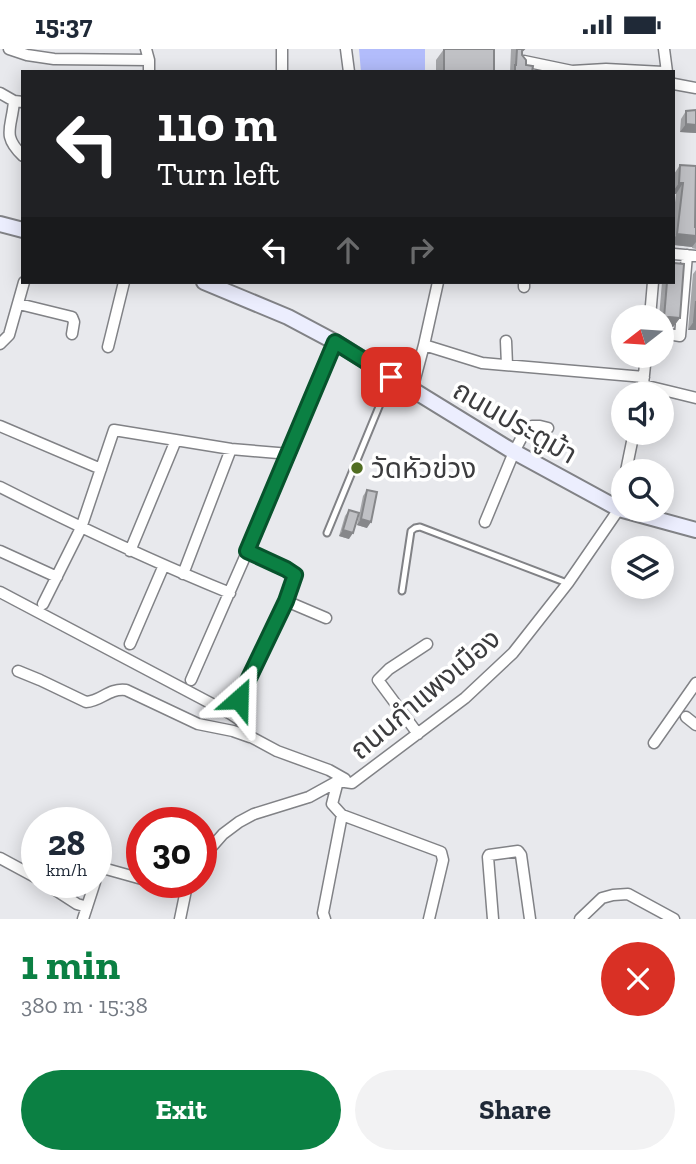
<!DOCTYPE html>
<html lang="en">
<head>
<meta charset="utf-8">
<style>
	body { margin:0; font-family:"Zilla Slab","Noto Sans Thai",serif; background:#f2f2f3; color:#1f2937; height:100vh; display:flex; flex-direction:column; font-size:26px; white-space:nowrap }
	* { box-sizing:border-box; margin:0 }
	p { font-size:23px; color:#747a83 }
	.icon { flex:none; width:38px; height:38px; fill:none; stroke:currentColor; stroke-width:2; stroke-linecap:round; stroke-linejoin:round }
	.map { position:relative; height:870px; overflow:hidden }
	.panel { display:flex; flex-direction:column; background:#fff; flex:1 }
	.panel>* { flex:none }
	.banner { position:absolute; left:21px; top:21px; width:654px; height:214px; border-radius:0px; box-shadow:0 4px 18px #0003; background:#202124; color:#fff; overflow:hidden }
	.needle { width:46px; rotate:253deg }
	.controls { position:absolute; left:611px; top:256px; display:grid; gap:14px }
	.controls a { display:grid; place-items:center; width:63px; height:63px; border-radius:50%; background:#fff; box-shadow:0 4px 18px #0003; font-size:35px }
	.speed { position:absolute; left:21px; top:758px; display:flex; gap:14px; font-size:35px; font-weight:700; text-align:center }
	.speed>* { display:grid; place-content:center; width:91px; height:91px; border-radius:50%; background:#fff; box-shadow:0 4px 18px #0003; line-height:1 }
	.speed small { font-size:18px; font-weight:400 }
	.speed .limit { border:10px solid #d22; background:#fff; color:#111 }
	.pin { position:absolute; display:grid; place-items:center; width:60px; height:60px; color:#fff; margin:-30px; border-radius:14px; box-shadow:0 4px 10px #0006 }
	.me { position:absolute; width:77px; margin:-38px; rotate:25deg; stroke-linejoin:round; filter:drop-shadow(0 0 5px #0008) }
	.turn { display:flex; align-items:center; gap:24px; height:147px; padding:0 21px; font-size:32px }
	.turn .icon { width:91px; height:91px; stroke-width:2.5 }
	.turn b { display:block; font-size:49px; line-height:60px }
	.lanes { display:flex; align-items:center; height:66px; padding:0 21px; background:#0003; justify-content:center; gap:35px; direction:ltr }
	.lanes .off { opacity:.35 }
	.round { display:grid; place-items:center; flex:none; width:74px; height:74px; border-radius:37px; background:#f2f2f3 }
	.head { display:flex; align-items:center; justify-content:space-between; height:119px; padding:0 21px }
	h1 { font-size:42px; font-weight:800; line-height:52px; color:#0b8043 }
	.action { display:flex; gap:14px; margin-top:auto; padding:14px 21px }
	.action a { flex:1; height:80px; border-radius:42px; background:#0b8043; color:#fff; font-size:28px; font-weight:800; line-height:80px; text-align:center }
	.action a+a { background:#f2f2f3; color:#1f2937 }
	.status { display:flex; justify-content:space-between; align-items:center; height:49px; padding:0 35px; background:#fff; direction:ltr }
	.status svg { height:19px; fill:currentColor }
	.map>svg:first-child { display:block }
	.green { fill:#b2bcfb }
	.lines { fill:none; stroke-linecap:round; stroke-linejoin:round }
	.service-casing { stroke:#818286; stroke-width:9 }
	.minor-casing { stroke:#818286; stroke-width:13 }
	.secondary-casing { stroke:#818286; stroke-width:18 }
	.service { stroke:#fff; stroke-width:5 }
	.minor { stroke:#fff; stroke-width:10 }
	.secondary { stroke:#eceefe; stroke-width:14 }
	.wall { fill:#a5a6a9 }
	.shaded-wall { fill:#86878a }
	.building { fill:#c0c1c5; stroke:#86878a; stroke-width:2 }
	.route-casing { stroke:#07532c; stroke-width:18 }
	.route { stroke:#0b8043; stroke-width:12 }
	.poi-dot { fill:#516e22; stroke:#fff; stroke-width:2.5 }
	.labels { text-anchor:middle; dominant-baseline:central; stroke-width:7; stroke-linejoin:round; paint-order:stroke }
	.street-label { font-size:28px; fill:#3c3c3e; stroke:#fff }
	.poi-label { font-size:28px; fill:#3c3c3e; stroke:#fff; text-anchor:start }
</style>
</head>
<body>
<div class="status"><b>15:37</b><svg viewBox="0 0 49 12"><path d="M0 12V9h3v3zM5 12V6h3v6zM10 12V3h3v9zM15 12V0h3v12zM26 1h20v11H26zM47 4h2v5h-2z"/></svg></div>
<div class="map">
<svg width="696" height="870" viewBox="0 0 696 870">
	<rect width="100%" height="100%" fill="#e8e9ed"/>
	<!-- green -->
	<path class="green" d="M359 0H425V23H361Z"/>
	<g class="lines">
		<!-- service casing -->
		<g class="service-casing">
			<path id="service" d="M327 484 390 331
				M402 542 411 482 415 479 420 478 567 534"/>
		</g>
		<!-- minor casing -->
		<g class="minor-casing">
			<path id="minor" d="M9 0 27 6 54 10 149 11
				M146 0 149 11V23
				M282 0V23
				M346 0 349 23
				M664 0 667 23
				M524 12 572 22 606 20 663 23
				M674 35 696 39
				M0 44 14 52 23 53
				M14 52C12 79 1 86 23 107
				M674 205 696 207
				M524 238V233
				M19 255 72 268 74 273 72 285
				M650 268 653 233
				M662 284 680 287 687 206
				M506 292 507 316
				M0 295 9 286 24 233
				M424 296 482 314 644 328
				M108 298 124 233
				M643 336 696 349
				M412 341 424 296 438 233
				M642 345 646 306
				M0 377 101 420
				M626 422 634 383
				M0 438C75 476 151 512 230 544
				M485 473 514 403 524 384 532 377H540L548 379
				M0 502 57 528
				M130 502 176 391
				M183 525 231 400
				M0 543 231 665 240 671 251 688 277 702 329 721 345 730
				M286 552 326 569
				M43 555 81 479 114 381 231 400 290 405
				M130 595 164 516
				M18 622 40 631 86 653C102 652 108 639 126 641L198 675 233 682 250 688
				M191 631 290 405 335 293
				M239 650 286 552 295 526 286 520 247 502
				M686 668 696 676
				M418 685 378 631 389 620 427 595
				M654 694 696 634
				M338 732 352 734 465 649 513 604 568 534 619 460 623 439
				M342 766 441 803 443 811 429 870
				M0 809 37 829
				M201 810 223 785 239 773 254 765 309 748 338 732
				M96 828 99 818 142 830
				M43 833 77 855 87 858
				M151 833 186 841
				M83 870 95 833
				M180 870 186 841 190 833
				M325 870 323 864 342 766 332 755 338 732
				M493 870 488 808 489 806 518 802 521 806 530 870
				M580 870 602 849 613 846 628 845 674 870"/>
		</g>
		<!-- secondary casing -->
		<g class="secondary-casing">
			<path id="secondary" d="M0 175 23 181
				M204 233 288 268 335 293 509 400 619 460 696 481"/>
		</g>
		<!-- service -->
		<use href="#service" class="service"/>
		<!-- minor -->
		<use href="#minor" class="minor"/>
		<!-- secondary -->
		<use href="#secondary" class="secondary"/>
	</g>
	<!-- wall -->
	<path class="wall" d="M444 0 494 23H436V11Z
		M511 0H525L522 3V6L526 16 532 23H510Z
		M696 61V84L680 83 681 70 686 62Z
		M680 116 695 178H696V200L692 199V198L674 196V162L676 145H674V125Z
		M696 221V281H688L693 225Z
		M662 233H674L680 269 673 278 662 277V268H659Z
		M367 441V479L357 476 363 447Z
		M349 461V490L339 487 345 467Z"/>
	<!-- shaded-wall -->
	<path class="shaded-wall" d="M686 75 696 76V84L680 83Z
		M679 134H683L676 145H674V141Z
		M677 185 696 187V193L692 198 674 196V190Z
		M669 268 680 269 673 278 662 277V273L664 269Z
		M694 272H696V281H688Z
		M361 470 371 473 367 479 357 476Z
		M343 481 353 484 349 490 339 487Z"/>
	<!-- building -->
	<path class="building" d="M444 0H494V23H444Z
		M517 0H524L522 2V6L526 11V16L533 17 532 23H515V16H516Z
		M696 61V76L686 75V62Z
		M680 116 696 117 695 178H696V187L677 185 683 134H679Z
		M674 214 684 215 680 269 669 268 664 269 667 233H674Z
		M696 252V272H694Z
		M367 441 377 443 371 473 361 470Z
		M349 461 359 464 353 484 343 481Z"/>
	<g class="lines">
		<!-- route casing -->
		<g class="route-casing">
			<path id="route" d="M239 650 286 552 295 526 286 520 247 502 335 293 391 328"/>
		</g>
		<!-- route -->
		<use href="#route" class="route"/>
	</g>
	<!-- markers -->
	<circle class="poi-dot" cx="357" cy="419" r="7"/>
	<g class="labels">
		<!-- street labels -->
		<g class="street-label">
			<text transform="translate(515 373) rotate(30)">ถนนประตูม้า</text>
			<text transform="translate(425 645) rotate(-40)">ถนนกำแพงเมือง</text>
		</g>
		<!-- poi labels -->
		<g class="poi-label">
			<text x="371" y="419">วัดหัวข่วง</text>
		</g>
	</g>
</svg>
<div class="controls">
<a><svg class="needle" viewBox="-14 -14 28 28"><path d="M0-13l5 13h-10z" fill="#e53935"/><path d="M0 13l5-13h-10z" fill="#747a83"/></svg></a>
<a><svg class="icon" aria-label="sound" viewBox="0 0 24 24"><path d="M4 9h4l5-4v14l-5-4H4zM17 9q2 3 0 6"/></svg></a>
<a><svg class="icon" aria-label="search" viewBox="0 0 24 24"><circle cx="10" cy="10" r="6"/><path d="M15 15l6 6"/></svg></a>
<a><svg class="icon" aria-label="layers" viewBox="0 0 24 24"><path d="M12 4l9 5-9 5-9-5zM3 14l9 5 9-5"/></svg></a>
</div>
<div class="speed"><div>28<small>km/h</small></div><div class="limit">30</div></div>
<div class="pin" style="left:391px;top:328px;background:#d93025"><svg class="icon" aria-label="arrive" viewBox="0 0 24 24"><path d="M6 21V4h12l-3 4 3 4H6"/></svg></div>
<svg class="me" style="left:239px;top:650px" viewBox="-20 -20 40 40"><path d="M0-17L14 15 0 8-14 15z" fill="#0b8043" stroke="#fff" stroke-width="4"/></svg>
<div class="banner">
<div class="turn"><svg class="icon" aria-label="left" viewBox="0 0 24 24"><path d="M17 20v-9H6M10 6l-5 5 5 5"/></svg><div><b>110 m</b>Turn left</div></div>
<div class="lanes"><svg class="icon" aria-label="left" viewBox="0 0 24 24"><path d="M17 20v-9H6M10 6l-5 5 5 5"/></svg><svg class="icon off" aria-label="ahead" viewBox="0 0 24 24"><path d="M12 20V5M6 11l6-6 6 6"/></svg><svg class="icon off" aria-label="right" viewBox="0 0 24 24"><path d="M7 20v-9h11M14 6l5 5-5 5"/></svg></div>
</div>
</div>
<section class="panel">
<div class="head"><div><h1>1 min</h1><p>380 m · 15:38</p></div><a class="round" style="background:#d93025;color:#fff"><svg class="icon" aria-label="close" viewBox="0 0 24 24"><path d="M6 6l12 12M18 6L6 18"/></svg></a></div>
<div class="action"><a>Exit</a><a>Share</a></div>
</section>
</body>
</html>
